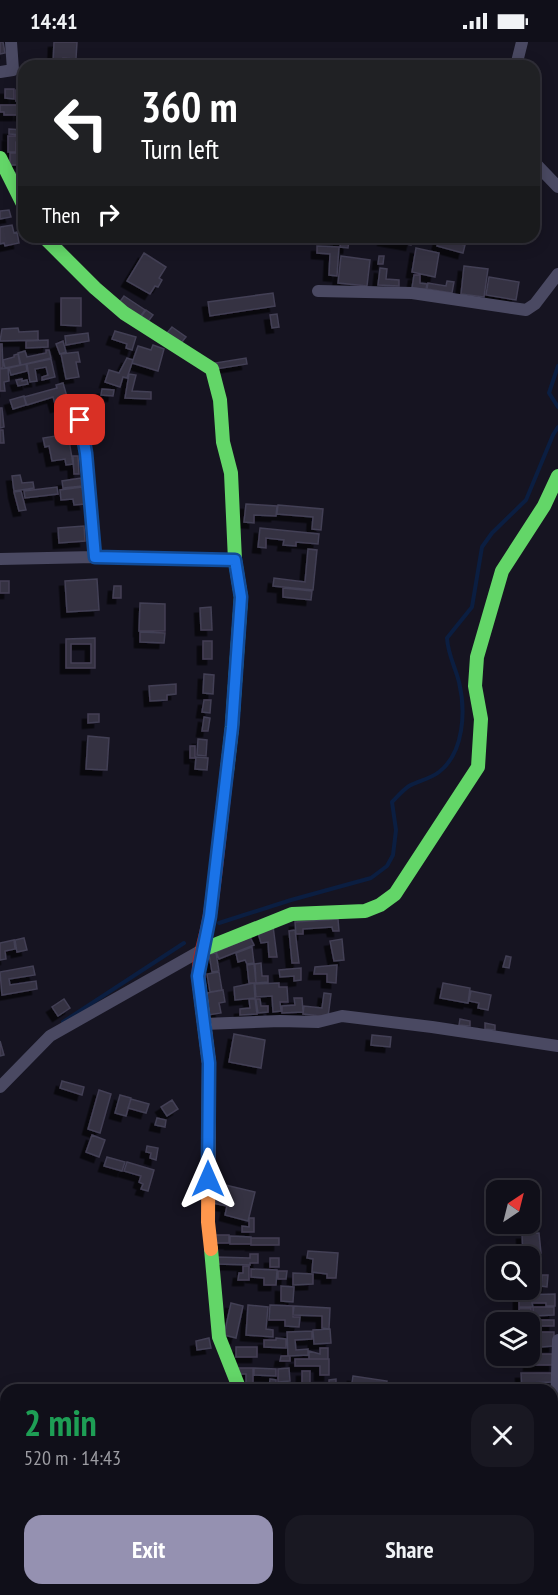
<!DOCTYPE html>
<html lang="en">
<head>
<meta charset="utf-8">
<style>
	body { margin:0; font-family:"PT Sans Narrow",sans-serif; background:#191822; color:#f1f3f6; height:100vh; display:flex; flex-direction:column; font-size:22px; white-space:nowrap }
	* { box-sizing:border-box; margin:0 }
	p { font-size:20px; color:#9c9ca2 }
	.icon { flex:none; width:33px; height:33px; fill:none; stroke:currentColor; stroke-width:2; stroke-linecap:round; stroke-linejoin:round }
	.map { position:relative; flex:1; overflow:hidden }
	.sheet { position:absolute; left:0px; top:1342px; width:558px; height:212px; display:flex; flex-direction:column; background:#100f19; border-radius:18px 18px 0 0; box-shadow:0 3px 15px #0003,0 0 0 2px #302f38 }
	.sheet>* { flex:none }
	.guide { position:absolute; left:18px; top:18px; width:522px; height:183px; border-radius:18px; box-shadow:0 3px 15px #0003,0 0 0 2px #302f38; background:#202124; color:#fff; overflow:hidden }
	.needle { width:39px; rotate:35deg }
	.fabs { position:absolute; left:486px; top:1138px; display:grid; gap:12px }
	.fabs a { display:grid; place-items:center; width:54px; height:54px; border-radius:12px; background:#100f19; box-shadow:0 3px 15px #0003,0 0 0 2px #302f38; font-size:30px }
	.pin { position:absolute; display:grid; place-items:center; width:51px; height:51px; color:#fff; margin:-26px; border-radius:12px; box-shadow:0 3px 9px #0006 }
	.me { position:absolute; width:66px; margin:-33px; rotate:0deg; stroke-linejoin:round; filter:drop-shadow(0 0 4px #0008) }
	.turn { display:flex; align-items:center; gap:21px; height:126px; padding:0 24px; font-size:27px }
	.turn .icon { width:78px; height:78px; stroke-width:2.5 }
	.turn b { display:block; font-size:42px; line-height:51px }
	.then { display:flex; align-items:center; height:57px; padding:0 24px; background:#0003; gap:12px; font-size:22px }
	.round { display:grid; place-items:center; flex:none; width:63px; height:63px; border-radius:18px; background:#191822 }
	.overview { display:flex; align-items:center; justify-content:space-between; height:102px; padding:0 24px }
	h1 { font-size:36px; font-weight:700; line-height:45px; color:#1e9e55 }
	.action { display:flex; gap:12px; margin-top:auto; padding:12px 24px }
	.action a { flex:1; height:69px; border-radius:18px; background:#9591b1; color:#fff; font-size:24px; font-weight:700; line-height:69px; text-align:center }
	.action a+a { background:#191822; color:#f1f3f6 }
	.status { display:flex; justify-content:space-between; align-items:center; height:42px; padding:0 30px; background:#100f19; direction:ltr }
	.status svg { height:16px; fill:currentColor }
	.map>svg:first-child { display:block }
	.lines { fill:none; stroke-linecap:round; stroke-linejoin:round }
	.stream { stroke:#0b1e41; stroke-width:4 }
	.building { fill:#343243; stroke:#433f54; stroke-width:1.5; fill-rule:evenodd; filter:url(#shadow) }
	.street { stroke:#4a4962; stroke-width:12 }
	.fast { stroke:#63d668; stroke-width:14 }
	.slow { stroke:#ff974d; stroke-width:14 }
	.jam { stroke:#b3261e; stroke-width:14 }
	.route-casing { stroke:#114b97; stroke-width:15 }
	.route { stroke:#1a73e8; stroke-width:10 }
</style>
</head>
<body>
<div class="status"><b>14:41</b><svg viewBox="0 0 49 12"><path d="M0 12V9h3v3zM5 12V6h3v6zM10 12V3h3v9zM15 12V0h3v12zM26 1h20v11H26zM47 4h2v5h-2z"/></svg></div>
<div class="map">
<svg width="558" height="1553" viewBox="0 0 558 1553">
	<defs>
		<filter id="shadow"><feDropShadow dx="-5.5" dy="5.5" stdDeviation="0" flood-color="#0009"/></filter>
	</defs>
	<rect width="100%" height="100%" fill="#161421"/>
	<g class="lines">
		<!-- stream -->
		<path class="stream" d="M558 324 549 351 558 365
			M219 881 291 858 371 836 387 824 393 813 396 788 392 760C397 755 403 748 409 744 418 739 430 737 439 730 464 711 466 669 459 640 455 624 448 613 447 596L472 565 482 505 492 491 526 458 553 393 558 385
			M63 980 184 901"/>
	</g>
	<!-- building -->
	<path class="building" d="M0 0H3L5 11 0 12Z
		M54 0H77L76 17 63 16V23L53 22Z
		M5 47H14V57L5 56Z
		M16 48H24V59H16Z
		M0 63H18V73H4V70H0Z
		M21 63H24V73H20Z
		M9 87 24 88V93L9 92Z
		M8 94H24V100H16V110H8Z
		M10 111H24V120H19V123H10Z
		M20 130 24 141 20 142 16 131Z
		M9 168 11 175 0 177V169Z
		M12 183 14 191 17 190 19 201 5 204 4 201 0 202V185Z
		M332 195H340V202L331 201Z
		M384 195H413L411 203 383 198Z
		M439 197 465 203 463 211 437 204Z
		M341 198H349L348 206 340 205Z
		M317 204 339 205 337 234 329 233 330 212 317 211Z
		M416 206 439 211 435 235 412 230Z
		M144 211 166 225 159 236 162 238 158 245 155 244 150 252 127 239Z
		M341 214 370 218 367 244 338 241Z
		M379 214H384L383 222H378Z
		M464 224 488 227 484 255 461 252Z
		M380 226 387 227 386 237 399 238V244L378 243Z
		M414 233H420V241L427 242 426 247 412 246Z
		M489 235 519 240 516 258 486 253Z
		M447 239 454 240 452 251 427 247 428 241 446 244Z
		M273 251 275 264 210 274 208 260Z
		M124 254 145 268 140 275 119 261Z
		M61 256H81V284L61 283Z
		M146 268 153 273 147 281 140 276Z
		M277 272 279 285 272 286 270 273Z
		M172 285 186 295 181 301 167 291Z
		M18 286 19 290 38 289V298L0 299 2 287Z
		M115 289 136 295 132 308 126 306 127 302 112 297Z
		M88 291 89 299 66 303 65 294Z
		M48 298V305L26 306V299Z
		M63 299 66 310 60 312 56 302Z
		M0 302H2L3 326H0Z
		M153 303 164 307 158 329 132 321 138 304 151 308Z
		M46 308H49L51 316 21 323 18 311 25 309 27 315 46 311Z
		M78 310 80 320H76L79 335 66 337 61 312Z
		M18 312 20 323 5 326 3 318 14 315V313Z
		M127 316 133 318 127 336 123 335 120 345 105 340 109 328 119 331Z
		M246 316 247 322 216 327 215 321Z
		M51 317 55 335 42 338V335L48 333 46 325 35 327 37 339 30 340 27 322Z
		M26 322 27 329 11 333 9 326Z
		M8 326 9 339 4 340 5 349H0V327Z
		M129 332 136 333 132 349 151 350V357L125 356Z
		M22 337V339L27 338 28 342 18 344 16 338Z
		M63 341 74 379 68 381 62 363 56 365 53 355 27 363 24 355 57 346 56 343Z
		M102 347 114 348 113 354 101 353Z
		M24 354 26 363 13 367 10 358Z
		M0 366H2L4 385 0 386Z
		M0 388H3L4 401H0Z
		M68 392 73 422 66 423 65 417 52 419 49 404 45 405 43 396Z
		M73 414H78L79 432H74Z
		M20 433 22 441 33 440 34 446 14 449 12 434Z
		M81 436 82 444 63 446 62 439Z
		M57 445 58 452 25 456 24 449Z
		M82 445 85 462 74 463 73 457 61 458 60 448Z
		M21 449 26 468 19 469 14 450Z
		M246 462 277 464 276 474 254 473V481L244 480Z
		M278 463 323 467 321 488 312 487 313 475 277 472Z
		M84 484 85 499 59 501 58 486Z
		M260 486 319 492 318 502 296 500V504L283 503 284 498 266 496V506L258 505Z
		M308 507 317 508 313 548 273 544 274 536 305 540Z
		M97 537 99 568 67 570 65 539Z
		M0 539H9V551H0Z
		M114 544H121V556H113Z
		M283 546 312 549 311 558 283 555Z
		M140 561 165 562V589H139Z
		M211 565 212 588H201L200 566Z
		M140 590 165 591 164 601 140 600Z
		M95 596V626H66V597ZM71 602H91V621H71Z
		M203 599H212V617H203Z
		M204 632 214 633 213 652 203 651Z
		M176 642V652L167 653V658L150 659 149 644Z
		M204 658H211L210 671 202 670Z
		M88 672H99V680L88 681Z
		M204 675 210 676 208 689H202Z
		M88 694 109 696 107 728 86 727Z
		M198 697 207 698 206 714 197 713Z
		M190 704H195V716H190Z
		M196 715 208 716 207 728 195 727Z
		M338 877 339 889H333L332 885 303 887V892H296L295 880Z
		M273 884 277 915H269L268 900 261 901 258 891Z
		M295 888 299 921H292L289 889Z
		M250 895 254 903 219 917 216 910Z
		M24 896 27 908 17 910 15 898Z
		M342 897 344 918 334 919 330 899Z
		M14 898 15 907 5 909 6 917 0 918V901Z
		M252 905 254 921 247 922 245 918 238 920 236 911Z
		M216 911 219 929 212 930 209 912Z
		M506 914 511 915 509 926 503 925Z
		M261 921 262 934H268V940L256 941 255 922Z
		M254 922 256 941H249L247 923Z
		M337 923 336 941 327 940V932H314L315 925Z
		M33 924 35 933 9 937 10 943 36 939 37 947 2 953 0 930Z
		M301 926V938L294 939V934L280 935 279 928Z
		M219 930 222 948 210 950 207 932Z
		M254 941 255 956 235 958 234 945Z
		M279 941V945H287L288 960H280L281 969 273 970 272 954 256 955 255 942Z
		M443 941 470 946 468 961 440 956Z
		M223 948 225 960 219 961 221 971 208 973 207 951Z
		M471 949 491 953 488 968 478 966 479 961 469 959Z
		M324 951 331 952 328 975 303 972 304 964 322 966Z
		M294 956H302L303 970 282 971V964L295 963Z
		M64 957 70 966 58 974 52 965Z
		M249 957H255L257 972 240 973V967L250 966Z
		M256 957H260L261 964H268V970L258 971Z
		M460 977 470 979V984L459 983Z
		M485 981 495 983V988L485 987Z
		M234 992 265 998 261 1026 229 1020Z
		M372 993 391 995 390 1005 371 1003Z
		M0 999 4 1013 0 1014Z
		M62 1039 84 1045 82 1053 60 1046Z
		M99 1048 111 1052 100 1091 88 1087Z
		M120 1053 131 1056 126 1074 115 1071Z
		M131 1057 149 1062 146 1071 128 1066Z
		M172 1058 178 1067 167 1074 161 1065Z
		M157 1076 166 1078 165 1085 155 1083Z
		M92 1093 105 1098 99 1115 86 1110Z
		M147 1104 158 1106 156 1118 150 1116 151 1111 146 1110Z
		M107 1115 125 1120 122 1129 104 1124Z
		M127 1120 154 1128 148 1149 141 1147 143 1142 139 1140 141 1134 124 1129Z
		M217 1141 255 1150 248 1179 225 1173 227 1164 212 1161Z
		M249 1176H254V1190H242V1184L249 1185Z
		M539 1191 541 1211 523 1212 522 1192Z
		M211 1193H229V1201H211Z
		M230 1194 251 1195V1202H230Z
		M251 1196H279V1203H251Z
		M308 1209 338 1211 336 1236H327V1232L312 1230 313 1217 307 1216Z
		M250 1212H258V1221H250V1223L217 1222V1215L250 1216Z
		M270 1216H279V1225H270Z
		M243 1224H249V1238H238L239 1231H243Z
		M251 1227 277 1228 276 1243H264V1236L251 1235Z
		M530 1228 540 1229 539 1246H530Z
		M278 1229H287L286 1237H278Z
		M293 1231 313 1232V1242L293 1243Z
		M542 1233H548L547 1245 541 1244Z
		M281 1244 294 1245 293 1260 281 1259Z
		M555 1252V1264H546V1261H532L533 1265H519V1253Z
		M231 1261 243 1264 236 1296 224 1293Z
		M248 1263 268 1265 266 1287 273 1288V1295L246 1293Z
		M270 1263 293 1264V1275H300L299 1285 285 1284V1278H269Z
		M294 1264 330 1266 329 1287 322 1286V1274L293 1273Z
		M533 1265H554V1273L533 1274Z
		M519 1266H531V1273H526V1278H519Z
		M519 1278H554V1284H530V1281H519Z
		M330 1287 331 1301 314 1302 313 1288Z
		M312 1289V1297L295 1298 296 1308 308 1307V1313L288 1314 287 1290Z
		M530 1290H554V1304L541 1305V1301H530Z
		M209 1296 211 1306 197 1308 196 1299Z
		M276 1296 286 1297V1306L264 1305V1298H276Z
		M236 1305H257V1315H236Z
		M320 1306H328V1317H309V1309L320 1312Z
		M530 1312H554V1323H529Z
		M281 1314H290V1319H280Z
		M295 1317H329V1333H320V1324H295Z
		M238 1326H253V1347H246V1332H238Z
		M254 1326 276 1327V1334L254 1333Z
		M289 1326 290 1339 278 1340V1327Z
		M302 1329H310V1344H317V1348H302Z
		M521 1331H552L553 1340 529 1341V1347H522Z
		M353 1334 387 1339 385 1348H379V1345L352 1341Z
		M270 1337 276 1338V1348H269Z
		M336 1337V1343H329V1338Z
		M286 1342H294V1348H286Z
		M319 1343 339 1344V1348H319Z
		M0 1445 6 1446V1454H0Z
		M7 1548H18L17 1553 7 1551Z
		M346 1548H354L353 1553H346Z
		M355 1548H381V1553H355Z"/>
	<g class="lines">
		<!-- street -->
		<path class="street" d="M516 24 522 0
			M0 30 13 28 11 0
			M534 120 558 145
			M318 249 412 251 526 268 535 262 558 232
			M76 362 86 411 95 515
			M0 517 95 515 235 518
			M204 982 280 979 318 980 342 974 432 985 558 1004
			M0 1045 50 994 202 908
			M0 1432H6
			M553 1474 558 1298"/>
		<!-- fast -->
		<path class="fast" d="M0 116 24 164
			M44 195 95 246 124 271 212 327 220 358 223 400 231 431 235 518 241 555 232 685 227 729
			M202 908 292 872 365 869 380 863 395 852 478 725 481 677 475 644 477 615 502 529 544 464 558 434
			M211 1207 219 1295 240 1348
			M303 1553 304 1548"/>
		<!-- slow -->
		<path class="slow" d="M199 941 209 1021 208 1180 211 1207"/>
		<!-- jam -->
		<path class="jam" d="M199 941C196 918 207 895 210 872 217 825 221 776 227 729"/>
	</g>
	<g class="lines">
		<!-- route casing -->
		<g class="route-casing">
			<path id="route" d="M80 378 86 411 95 515 235 518 241 555 232 685 210 874 198 934 209 1021 208 1137"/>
		</g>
		<!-- route -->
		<use href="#route" class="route"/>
	</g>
</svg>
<div class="fabs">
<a><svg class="needle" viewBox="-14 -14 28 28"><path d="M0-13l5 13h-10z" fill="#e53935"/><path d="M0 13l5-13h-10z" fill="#9c9ca2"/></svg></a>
<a><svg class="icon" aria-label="search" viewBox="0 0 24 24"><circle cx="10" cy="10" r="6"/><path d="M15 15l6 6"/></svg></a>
<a><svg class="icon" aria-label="layers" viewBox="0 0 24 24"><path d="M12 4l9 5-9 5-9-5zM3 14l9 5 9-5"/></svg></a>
</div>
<div class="pin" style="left:80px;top:378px;background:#d93025"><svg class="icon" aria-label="arrive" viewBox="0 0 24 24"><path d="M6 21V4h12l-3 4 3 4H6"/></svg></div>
<svg class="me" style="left:208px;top:1137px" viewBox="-20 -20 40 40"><path d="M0-17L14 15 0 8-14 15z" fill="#1a73e8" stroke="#fff" stroke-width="4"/></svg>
<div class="guide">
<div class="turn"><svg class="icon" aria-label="left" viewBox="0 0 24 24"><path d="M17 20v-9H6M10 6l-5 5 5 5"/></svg><div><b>360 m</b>Turn left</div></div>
<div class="then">Then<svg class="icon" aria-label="right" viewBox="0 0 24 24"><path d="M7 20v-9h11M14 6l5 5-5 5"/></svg></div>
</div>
<section class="sheet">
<div class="overview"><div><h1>2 min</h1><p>520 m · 14:43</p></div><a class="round"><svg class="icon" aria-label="close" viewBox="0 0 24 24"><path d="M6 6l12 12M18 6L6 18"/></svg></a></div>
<div class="action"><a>Exit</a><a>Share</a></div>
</section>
</div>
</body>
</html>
